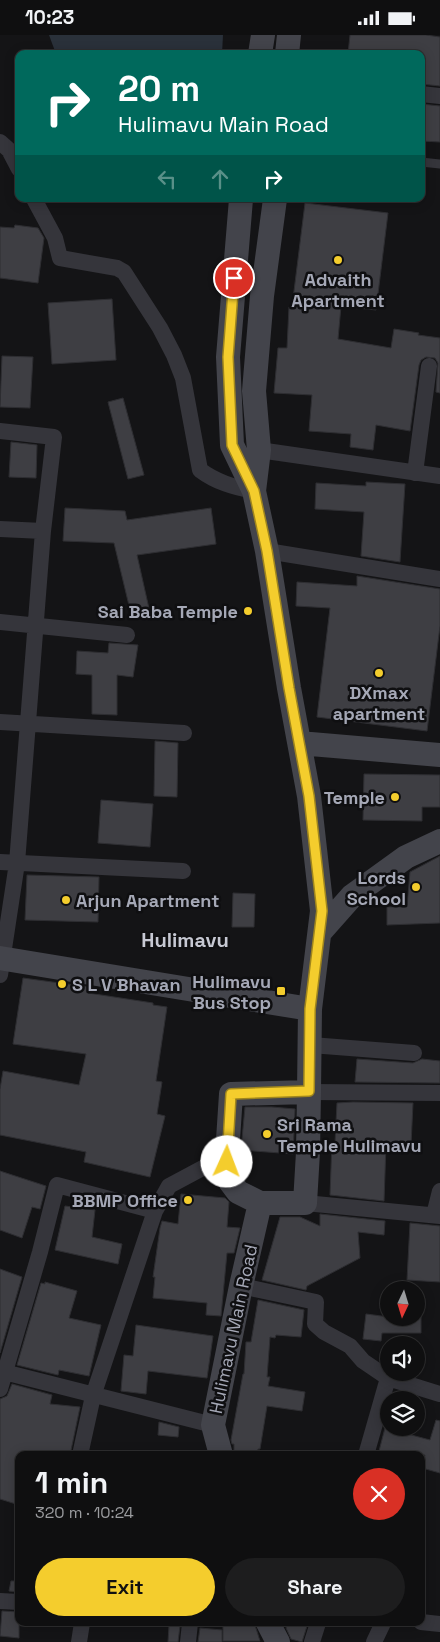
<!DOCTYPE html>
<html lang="en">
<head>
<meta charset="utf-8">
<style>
	body { margin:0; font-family:"Space Grotesk",sans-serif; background:#1d1d1e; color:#f1f3f6; height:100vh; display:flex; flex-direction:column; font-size:19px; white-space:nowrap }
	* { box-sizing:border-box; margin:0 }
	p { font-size:16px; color:#9b9c9f }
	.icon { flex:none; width:28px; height:28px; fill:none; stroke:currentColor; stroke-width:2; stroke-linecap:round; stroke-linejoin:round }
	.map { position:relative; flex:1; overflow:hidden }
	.sheet { position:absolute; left:15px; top:1416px; width:410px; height:175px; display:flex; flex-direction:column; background:#0f0f10; border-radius:10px; box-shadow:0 2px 12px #0003,0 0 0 1px #2f2f30 }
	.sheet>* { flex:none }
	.guide { position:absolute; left:15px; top:15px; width:410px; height:152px; border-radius:10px; box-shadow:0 2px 12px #0003,0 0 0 1px #2f2f30; background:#00695c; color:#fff; overflow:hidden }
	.needle { width:32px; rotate:184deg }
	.buttons { position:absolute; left:380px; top:1246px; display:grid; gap:10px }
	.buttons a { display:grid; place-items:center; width:45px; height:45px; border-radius:50%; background:#0f0f10; box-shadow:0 2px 12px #0003,0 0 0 1px #2f2f30; font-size:25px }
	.pin { position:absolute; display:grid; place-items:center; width:42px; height:42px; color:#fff; margin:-21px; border:2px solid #fff; border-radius:50%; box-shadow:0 1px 5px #0007 }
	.me { position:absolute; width:55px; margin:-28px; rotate:2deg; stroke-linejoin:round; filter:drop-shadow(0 0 4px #0008) }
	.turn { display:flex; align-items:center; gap:18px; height:105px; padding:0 20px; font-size:22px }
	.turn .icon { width:65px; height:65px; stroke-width:2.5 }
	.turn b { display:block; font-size:35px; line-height:42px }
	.lanes { display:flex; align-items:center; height:48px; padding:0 20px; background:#0003; justify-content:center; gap:25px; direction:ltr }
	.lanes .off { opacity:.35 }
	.round { display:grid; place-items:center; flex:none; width:52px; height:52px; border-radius:26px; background:#1d1d1e }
	.summary { display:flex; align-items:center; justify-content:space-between; height:85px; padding:0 20px }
	h1 { font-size:30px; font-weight:800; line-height:38px }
	.button { display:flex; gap:10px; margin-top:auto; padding:10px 20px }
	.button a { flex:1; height:58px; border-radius:30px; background:#f4cd2d; color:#111; font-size:20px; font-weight:800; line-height:58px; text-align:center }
	.button a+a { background:#1d1d1e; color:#f1f3f6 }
	.status { display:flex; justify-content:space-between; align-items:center; height:35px; padding:0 25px; background:#0f0f10; direction:ltr }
	.status svg { height:14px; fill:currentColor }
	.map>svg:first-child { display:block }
	.water { fill:#2a313a }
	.building { fill:#3e3e43; stroke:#2e2e32 }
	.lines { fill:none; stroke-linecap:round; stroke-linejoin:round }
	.lane { stroke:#35353b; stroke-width:9 }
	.street { stroke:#35353b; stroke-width:16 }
	.secondary { stroke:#43444b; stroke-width:24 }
	.route-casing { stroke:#9f851d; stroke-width:12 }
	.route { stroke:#f4cd2d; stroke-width:9 }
	.poi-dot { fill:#f4cd2d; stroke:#0f0f11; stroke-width:2 }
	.labels { text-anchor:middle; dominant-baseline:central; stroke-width:5; stroke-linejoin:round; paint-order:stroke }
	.poi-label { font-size:18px; font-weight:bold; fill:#a5a8b6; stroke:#0f0f11; text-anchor:end }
	.street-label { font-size:18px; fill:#a5a8b6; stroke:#0f0f11 }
	.quarter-label { font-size:20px; font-weight:bold; fill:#c6c8d2; stroke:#0f0f11 }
</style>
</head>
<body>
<div class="status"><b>10:23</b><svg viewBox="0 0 49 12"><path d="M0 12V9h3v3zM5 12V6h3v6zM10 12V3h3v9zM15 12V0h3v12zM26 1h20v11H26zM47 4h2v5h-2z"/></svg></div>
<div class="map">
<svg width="440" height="1607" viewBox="0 0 440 1607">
	<rect width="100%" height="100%" fill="#141416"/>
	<!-- water -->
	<path class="water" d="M49 0H223L222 19H56Z"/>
	<!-- building -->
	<path class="building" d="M350 0H426L440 2V51L421 49V19H348Z
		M421 69 440 71V107L421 106Z
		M305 168 388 178 376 275 341 271 338 304 391 313 394 294 419 298 418 300 440 303V358L436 357 438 328 435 323 426 322 421 325 419 330 410 396 376 390 373 415 350 412 351 399 309 396 312 360 274 358 278 313H287L289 272H292Z
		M15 190 38 193 44 203 38 248 0 243V192L14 193Z
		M112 264 116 325 52 329 48 268Z
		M2 321 33 322 30 373 0 372Z
		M123 363 144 440 128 444 108 367Z
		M11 407 37 410 36 443 9 442Z
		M366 447 405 449 400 527 361 521 364 477 315 474 316 448 366 451Z
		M65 473 125 476 127 485 211 473 216 509 137 520 150 578 132 583 114 508 63 506Z
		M357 541 440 554V591L427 696 317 682 330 573 296 571 297 547 357 551Z
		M109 608 138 610 133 642 117 640V680L92 679V640L76 639 77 616 108 618Z
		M155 706 178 708 177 762 154 761Z
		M364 739 440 740V772H422V786L363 785Z
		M101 765 153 769 150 812 98 808Z
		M440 821V888L387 890V872H407L410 837Z
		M27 840 99 842 98 887 25 885Z
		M233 858 255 859 254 892H232Z
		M23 943 89 952 88 958 153 968V970L167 972 156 1046 162 1047 157 1079 165 1081 150 1142 84 1127 86 1117 0 1100V1054L3 1036 79 1050 86 1019 13 1009Z
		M357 1024 413 1028 422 1024 440 1026V1048L355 1047Z
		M353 1067 413 1068 411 1110 386 1109 384 1166 330 1160 332 1107 335 1108 337 1068Z
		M245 1072H272L295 1074 293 1119 241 1115Z
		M0 1136 46 1151 40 1174 32 1172 22 1203 0 1195Z
		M181 1159 225 1163 229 1167 227 1192 240 1193 234 1218H227L221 1281 206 1280 207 1268 153 1263 155 1242H153L160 1193 162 1186 178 1189Z
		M65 1171 95 1175 92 1202 122 1209 118 1229 55 1215Z
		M320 1179 385 1186 384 1200 358 1197 360 1223 307 1251 306 1255 262 1245 280 1182H300L320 1191Z
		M410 1188 440 1191V1247L407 1245Z
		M0 1234 22 1242 0 1318Z
		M45 1247 77 1256 69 1283 101 1290 89 1341 59 1335 58 1340 17 1330 41 1248 45 1249Z
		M258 1265 304 1275 301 1302 276 1300 275 1303 270 1302 267 1342H270L268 1351 305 1357 302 1376 267 1371 260 1414H258L257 1420H234V1409H232L231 1405 243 1339H244L246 1307H251Z
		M366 1279 389 1282H421V1298H382L381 1306 363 1304Z
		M136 1290 213 1301 207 1343 148 1336 146 1359 121 1356 124 1320 133 1321Z
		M12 1349 52 1360 50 1369 80 1372 70 1420H19V1470L0 1464V1364L7 1361Z
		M436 1385 440 1386V1438L422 1433 425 1420H378L385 1393 430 1405Z
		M159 1387 179 1392 178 1402 158 1400Z
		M11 1546H19V1557L9 1556Z
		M2 1576 19 1577V1603L0 1601Z
		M288 1588H308L302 1607 291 1604 286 1593Z
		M223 1589 255 1590 260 1606H223Z
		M169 1590 180 1591 178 1607H168Z
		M200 1593 222 1595V1607H198Z"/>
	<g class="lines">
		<!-- lane -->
		<path class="lane" d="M421 127 440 129"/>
		<!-- street -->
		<path class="street" d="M421 59 440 61
			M0 107 9 115 19 134
			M34 164 55 203 60 223 117 233 124 237 160 293 174 320 183 343 200 435C216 447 233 452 254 456
			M0 396 54 402 43 496 17 828 0 940
			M259 415 440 441
			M415 438 429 331
			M0 494 43 496
			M267 516 440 544
			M0 587 127 600
			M0 687 184 698
			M0 827 183 836
			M311 1010 414 1018
			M309 1057 440 1058
			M305 1168 440 1181
			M434 1180 440 1156
			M241 1251 316 1267 315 1289 324 1297 350 1311 363 1326 388 1343
			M0 1336 213 1390
			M0 1354 40 1217 57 1150 155 1176
			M80 1420 93 1361 155 1176 169 1151 227 1120
			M366 1420 388 1343 440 1359
			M0 1566 19 1567
			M421 1587 440 1589
			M79 1607 82 1588
			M188 1607 190 1588
			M312 1607 318 1588
			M374 1607 383 1588"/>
		<!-- secondary -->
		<path class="secondary" d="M260 19 263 0
			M287 19 289 0
			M241 164 228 322 232 410 254 456 267 516 289 653 309 761 322 876 310 974 309 1057
			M254 456 259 415 254 356 262 261 275 164
			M299 708 440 720
			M321 896 352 861 406 822 440 806
			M0 923 310 974
			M309 1057 308 1117 305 1168H260L238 1157 229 1145 227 1120 231 1059Z
			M221 1420 213 1390 241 1251 260 1168
			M268 1588 278 1607"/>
	</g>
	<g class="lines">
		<!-- route casing -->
		<g class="route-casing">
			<path id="route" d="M227 1127 231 1059 309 1056 310 974 322 876 309 761 289 653 267 516 254 456 232 410 228 322 234 243"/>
		</g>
		<!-- route -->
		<use href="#route" class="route"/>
	</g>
	<!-- markers -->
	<g class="poi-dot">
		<circle cx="338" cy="225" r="5"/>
		<circle cx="248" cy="576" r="5"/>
		<circle cx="379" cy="638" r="5"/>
		<circle cx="395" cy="762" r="5"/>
		<circle cx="416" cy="852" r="5"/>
		<circle cx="66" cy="865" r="5"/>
		<circle cx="62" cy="949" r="5"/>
		<rect x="276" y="951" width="10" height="10" rx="2.5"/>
		<circle cx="267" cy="1099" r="5"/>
		<circle cx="188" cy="1165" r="5"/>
	</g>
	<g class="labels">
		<!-- poi labels -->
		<g class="poi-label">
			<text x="338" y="244" text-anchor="middle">Advaith<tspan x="338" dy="21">Apartment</tspan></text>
			<text x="238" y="576">Sai Baba Temple</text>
			<text x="379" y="657" text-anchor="middle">DXmax<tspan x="379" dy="21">apartment</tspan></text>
			<text x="385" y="762">Temple</text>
			<text x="406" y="842">Lords<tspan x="406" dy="21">School</tspan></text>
			<text x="76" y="865" text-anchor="start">Arjun Apartment</text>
			<text x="271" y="946">Hulimavu<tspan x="271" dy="21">Bus Stop</tspan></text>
			<text x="72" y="949" text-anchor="start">S L V Bhavan</text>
			<text x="277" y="1089" text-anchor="start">Sri Rama<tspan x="277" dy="21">Temple Hulimavu</tspan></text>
			<text x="178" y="1165">BBMP Office</text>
		</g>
		<!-- street labels -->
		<g class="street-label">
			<text transform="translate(233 1294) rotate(-78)">Hulimavu Main Road</text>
		</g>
		<!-- quarter labels -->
		<g class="quarter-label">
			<text x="185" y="905">Hulimavu</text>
		</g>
	</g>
</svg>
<div class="buttons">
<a><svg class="needle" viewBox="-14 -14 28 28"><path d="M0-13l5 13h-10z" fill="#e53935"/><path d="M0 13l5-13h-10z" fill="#9b9c9f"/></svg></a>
<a><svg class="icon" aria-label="sound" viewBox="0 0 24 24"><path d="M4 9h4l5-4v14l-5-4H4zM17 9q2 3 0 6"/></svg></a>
<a><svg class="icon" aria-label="layers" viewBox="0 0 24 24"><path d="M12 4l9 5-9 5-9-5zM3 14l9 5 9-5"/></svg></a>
</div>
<div class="pin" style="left:234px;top:243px;background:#d93025"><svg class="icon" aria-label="arrive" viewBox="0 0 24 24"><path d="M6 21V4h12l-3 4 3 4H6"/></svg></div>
<svg class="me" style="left:227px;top:1127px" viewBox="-20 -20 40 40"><circle r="19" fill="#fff"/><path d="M0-13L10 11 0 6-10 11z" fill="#f4cd2d"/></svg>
<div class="guide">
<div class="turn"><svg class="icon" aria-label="right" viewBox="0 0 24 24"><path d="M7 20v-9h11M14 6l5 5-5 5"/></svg><div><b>20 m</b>Hulimavu Main Road</div></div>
<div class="lanes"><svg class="icon off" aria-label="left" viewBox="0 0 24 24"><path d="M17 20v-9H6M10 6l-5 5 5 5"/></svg><svg class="icon off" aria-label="ahead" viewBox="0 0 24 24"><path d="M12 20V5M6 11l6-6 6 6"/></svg><svg class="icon" aria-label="right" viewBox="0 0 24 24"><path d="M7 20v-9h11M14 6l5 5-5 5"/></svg></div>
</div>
<section class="sheet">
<div class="summary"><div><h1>1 min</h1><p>320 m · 10:24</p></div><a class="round" style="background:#d93025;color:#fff"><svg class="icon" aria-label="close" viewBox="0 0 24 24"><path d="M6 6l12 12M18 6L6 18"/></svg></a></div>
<div class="button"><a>Exit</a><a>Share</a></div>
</section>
</div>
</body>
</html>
